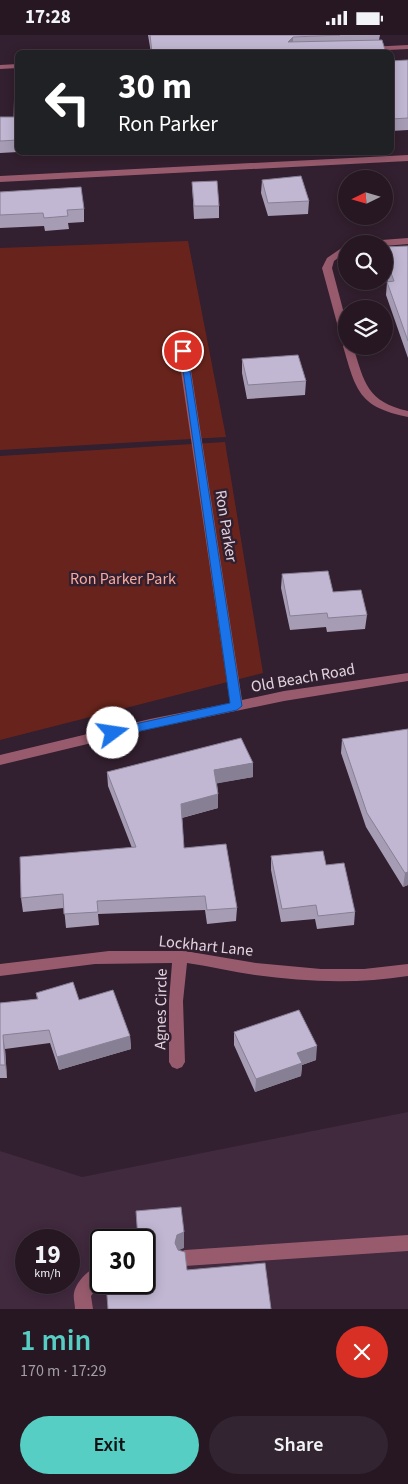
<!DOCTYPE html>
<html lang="en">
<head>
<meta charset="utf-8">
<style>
	body { margin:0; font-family:"Source Sans 3",sans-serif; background:#322430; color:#f1f3f6; height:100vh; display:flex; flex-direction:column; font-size:19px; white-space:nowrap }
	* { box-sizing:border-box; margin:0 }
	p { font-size:16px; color:#a49fa6 }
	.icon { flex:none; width:28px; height:28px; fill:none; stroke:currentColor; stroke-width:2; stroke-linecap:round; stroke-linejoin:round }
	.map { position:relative; height:1274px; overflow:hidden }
	.panel { display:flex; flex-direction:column; background:#261723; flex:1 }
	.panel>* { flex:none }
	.guide { position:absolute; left:15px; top:15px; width:379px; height:105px; border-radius:8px; box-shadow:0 2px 12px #0003,0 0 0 1px #423641; background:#202124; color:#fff; overflow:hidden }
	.needle { width:32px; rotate:265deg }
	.fabs { position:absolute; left:338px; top:135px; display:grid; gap:10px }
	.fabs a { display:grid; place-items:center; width:55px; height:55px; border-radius:50%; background:#261723; box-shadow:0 2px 12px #0003,0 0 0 1px #423641; font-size:25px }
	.speed { position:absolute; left:15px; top:1194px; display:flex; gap:10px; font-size:25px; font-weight:700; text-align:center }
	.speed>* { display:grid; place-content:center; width:65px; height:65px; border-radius:50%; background:#261723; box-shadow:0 2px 12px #0003,0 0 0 1px #423641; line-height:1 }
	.speed small { font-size:12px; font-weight:400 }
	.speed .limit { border:2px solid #111; border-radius:8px; background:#fff; color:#111 }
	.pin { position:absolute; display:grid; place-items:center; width:42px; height:42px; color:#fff; margin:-21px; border:2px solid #fff; border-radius:50%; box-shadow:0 1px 5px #0007 }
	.me { position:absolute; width:55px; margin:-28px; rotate:76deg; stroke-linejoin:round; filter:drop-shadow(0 0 4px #0008) }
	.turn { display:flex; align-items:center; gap:18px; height:105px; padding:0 20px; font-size:22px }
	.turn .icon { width:65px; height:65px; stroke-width:2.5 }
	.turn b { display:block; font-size:35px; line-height:42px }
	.round { display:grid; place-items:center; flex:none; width:52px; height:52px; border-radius:26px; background:#322430 }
	.overview { display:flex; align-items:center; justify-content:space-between; height:85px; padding:0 20px }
	h1 { font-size:30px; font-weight:600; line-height:38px; color:#56cec4 }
	.primary-button { display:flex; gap:10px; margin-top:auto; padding:10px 20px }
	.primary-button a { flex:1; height:58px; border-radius:30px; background:#56cec4; color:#111; font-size:20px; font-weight:600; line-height:58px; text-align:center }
	.primary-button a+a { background:#322430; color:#f1f3f6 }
	.status { display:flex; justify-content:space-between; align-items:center; height:35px; padding:0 25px; background:#261723; direction:ltr }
	.status svg { height:14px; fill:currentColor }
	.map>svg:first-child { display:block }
	.built { fill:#41293e; fill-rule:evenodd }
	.green { fill:#68241c }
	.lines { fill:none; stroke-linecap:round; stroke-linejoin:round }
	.minor { fill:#985b6e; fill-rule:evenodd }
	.wall { fill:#a69db5 }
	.shaded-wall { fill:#878094 }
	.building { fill:#c1b7d3; stroke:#878094 }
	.route { fill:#1a73e8; stroke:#114b97 }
	.labels { text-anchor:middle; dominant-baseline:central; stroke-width:5; stroke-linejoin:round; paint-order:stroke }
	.street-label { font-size:16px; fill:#e1d4df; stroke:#321f2f }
	.park-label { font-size:16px; fill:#f7ab9f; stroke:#321f2f }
</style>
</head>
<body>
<div class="status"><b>17:28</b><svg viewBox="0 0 49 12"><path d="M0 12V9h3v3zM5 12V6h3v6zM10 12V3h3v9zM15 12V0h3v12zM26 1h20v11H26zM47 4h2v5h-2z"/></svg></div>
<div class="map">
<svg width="408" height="1274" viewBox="0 0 408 1274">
	<rect width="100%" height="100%" fill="#321f2f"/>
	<!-- built -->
	<path class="built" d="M408 1077V1274H0V1116L82 1142ZM26 1205H69V1248H26ZM101 1205H144V1248H101Z"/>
	<!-- green -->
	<path class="green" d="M188 206 226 402 0 415V213Z
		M225 407 263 638 0 705V421Z"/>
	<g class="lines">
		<!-- minor -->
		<path class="minor" d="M408 10V14L368 16 364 14 368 12Z
			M18 29V33L0 34V30Z
			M408 120V126L0 147V141Z
			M408 203V209L384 211V209H364L368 206Z
			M346 210V217L334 226 332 233 346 286V306L341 303 322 233 327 223Z
			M346 308V311H353C364 347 367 367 408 376V382C359 372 356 356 343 311Z
			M183 313 188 316 242 665 284 656 408 638V646L284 666 150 694 0 730V720L150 684 230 668 178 316Z
			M109 916H185L256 928 321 934H364L408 929V941C357 949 306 947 255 940 232 937 210 931 187 928L183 966 185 1027 182 1032 177 1034 172 1032 169 1027V966L172 928 95 929 0 941V929Z
			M408 1200V1216L185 1231 179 1229 177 1223 179 1217 185 1215Z
			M101 1230V1247L91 1261 93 1274H75C75 1269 73 1263 74 1258 76 1246 90 1233 101 1230Z"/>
	</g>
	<!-- wall -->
	<path class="wall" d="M148 0H380L379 5 386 18H151Z
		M408 25V95L391 96V26Z
		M18 47V117L0 118V82H14Z
		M262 145 309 166 308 179 268 181 261 158Z
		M192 147 219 171V183L194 184Z
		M0 157 84 174V187L68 188 69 194 45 196 44 191 0 193Z
		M408 211V323L386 260 387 247H388L384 235V212Z
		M242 324 306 346 305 360 247 364 242 338Z
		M282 539 333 557 367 580 365 594 327 597 326 592 290 595 281 553Z
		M408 694V850L403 852 366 792 341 718 342 704Z
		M107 737 253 742 217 748 218 759V773L182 783 184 813 237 873 236 886 207 889 205 875 98 879 99 890 66 893 64 873 23 877 21 863 132 813 108 751Z
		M271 821 326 830 355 877 354 890 317 894 315 884 281 887 271 835Z
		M36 958 79 965 130 1001 131 1014 59 1035 50 1008 5 1014 7 1043H0V968L37 964Z
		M234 997 316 1025 302 1030 301 1041 255 1057 234 1010Z"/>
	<!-- shaded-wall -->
	<path class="shaded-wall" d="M293 2V14L288 7Z
		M253 728V742L214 749V735Z
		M218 759V773L181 783V769Z
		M408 837V850L403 852 405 838Z
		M3 1000 5 1014 7 1043 5 1030Z
		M130 1001 131 1014 59 1035 57 1022Z
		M317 1011 316 1025 302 1030 301 1041 255 1057 256 1044 297 1018Z
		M184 1197V1213L177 1216 175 1208 177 1200Z"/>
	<!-- building -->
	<path class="building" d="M150 0H340L293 2 288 7 382 5 386 18H152Z
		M408 25V83L391 84V26Z
		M15 47H18V105L0 106V82H14Z
		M301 141 309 166 268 168 262 145Z
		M217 146 219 171H194L192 147Z
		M81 152 84 174 67 175 68 181 44 183 43 178 0 180V157Z
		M408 211V306L387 247 394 246 384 219V212Z
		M298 320 306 346 248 350 242 324Z
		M328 536 333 557 361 555 367 580 328 583 327 578 290 581 282 539Z
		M408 694V837L405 838 367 778 342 704Z
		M241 703 253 728 214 735 218 759 181 769 184 813 226 809 237 873 207 875 205 861 97 866 98 877 64 879 63 859 21 863 20 822 136 812 107 737Z
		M323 816 326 830 344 828 355 877 318 881 316 870 282 874 271 821Z
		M73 947 79 965 113 955 130 1001 57 1022 49 995 3 1000 5 1030H0V968L38 964 36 958Z
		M299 975 317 1011 297 1018 302 1028 256 1044 234 997Z
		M181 1172 184 1197 177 1200 175 1208 178 1215 185 1217 187 1235 265 1228 271 1274H108L106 1248H144V1205H138L136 1176Z"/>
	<!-- route -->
	<path class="route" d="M180 314 187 316 242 671 237 675 113 702 107 698 108 695 230 668Z"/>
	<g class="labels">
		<!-- street labels -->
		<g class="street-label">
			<text transform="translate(226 491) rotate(81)">Ron Parker</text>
			<text transform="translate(303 643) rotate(-10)">Old Beach Road</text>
			<text transform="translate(206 911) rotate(6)">Lockhart Lane</text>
			<text transform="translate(161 974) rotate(-89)">Agnes Circle</text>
		</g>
		<!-- park labels -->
		<g class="park-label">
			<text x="123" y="544">Ron Parker Park</text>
		</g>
	</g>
</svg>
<div class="fabs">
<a><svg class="needle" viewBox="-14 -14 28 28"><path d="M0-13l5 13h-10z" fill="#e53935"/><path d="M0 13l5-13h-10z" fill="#a49fa6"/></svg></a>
<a><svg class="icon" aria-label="search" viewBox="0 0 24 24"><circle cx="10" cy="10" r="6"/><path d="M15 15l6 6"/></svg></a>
<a><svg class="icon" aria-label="layers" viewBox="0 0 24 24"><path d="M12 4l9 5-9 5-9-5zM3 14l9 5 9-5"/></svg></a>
</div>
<div class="speed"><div>19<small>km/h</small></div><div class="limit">30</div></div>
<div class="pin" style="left:183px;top:316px;background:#d93025"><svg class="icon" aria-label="arrive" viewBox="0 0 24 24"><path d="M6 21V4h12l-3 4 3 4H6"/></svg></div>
<svg class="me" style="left:113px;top:698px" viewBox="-20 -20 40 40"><circle r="19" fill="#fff"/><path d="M0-13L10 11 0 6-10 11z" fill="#1a73e8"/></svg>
<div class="guide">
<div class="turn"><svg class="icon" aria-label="left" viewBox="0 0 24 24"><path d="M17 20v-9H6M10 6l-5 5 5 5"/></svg><div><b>30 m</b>Ron Parker</div></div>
</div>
</div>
<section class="panel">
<div class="overview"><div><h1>1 min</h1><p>170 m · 17:29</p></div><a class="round" style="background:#d93025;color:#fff"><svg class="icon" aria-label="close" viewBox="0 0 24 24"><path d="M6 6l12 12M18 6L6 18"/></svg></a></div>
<div class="primary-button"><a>Exit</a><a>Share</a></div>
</section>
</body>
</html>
